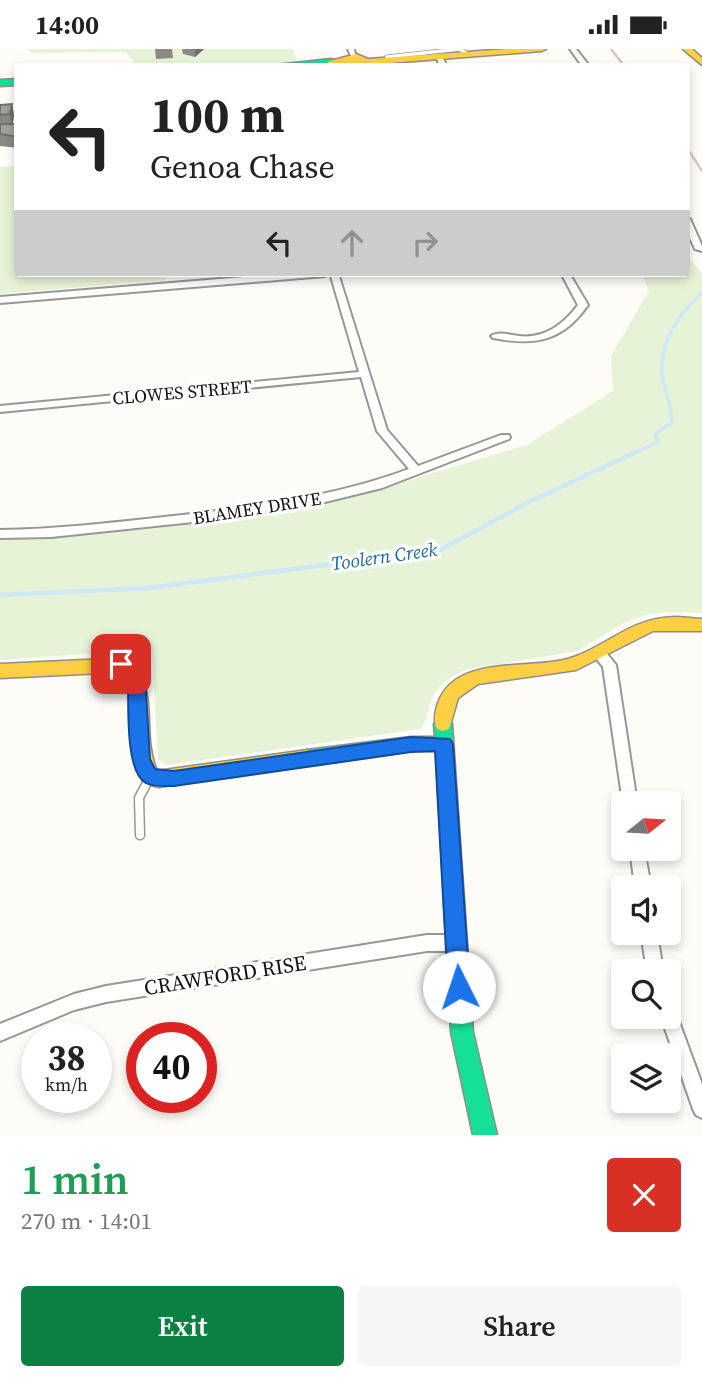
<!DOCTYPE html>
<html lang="en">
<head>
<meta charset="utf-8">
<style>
	body { margin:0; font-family:"Source Serif 4",serif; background:#f6f6f6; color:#222; height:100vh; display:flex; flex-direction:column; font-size:26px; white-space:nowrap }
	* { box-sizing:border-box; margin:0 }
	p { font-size:23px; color:#767676 }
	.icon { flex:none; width:38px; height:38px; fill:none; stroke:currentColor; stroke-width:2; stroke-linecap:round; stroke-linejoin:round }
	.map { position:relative; height:1086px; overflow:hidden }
	.details { display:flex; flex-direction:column; background:#fff; flex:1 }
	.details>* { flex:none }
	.banner { position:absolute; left:14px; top:14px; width:676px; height:214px; border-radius:7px; box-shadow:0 4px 10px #0003; background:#fff; color:#222; overflow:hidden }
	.needle { width:46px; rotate:72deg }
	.tools { position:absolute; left:611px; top:742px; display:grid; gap:14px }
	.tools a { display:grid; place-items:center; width:70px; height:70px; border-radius:7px; background:#fff; box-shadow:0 4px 10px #0003; font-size:35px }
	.speed { position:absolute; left:21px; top:973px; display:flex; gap:14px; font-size:35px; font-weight:700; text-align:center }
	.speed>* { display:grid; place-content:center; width:91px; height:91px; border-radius:50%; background:#fff; box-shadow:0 4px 10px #0003; line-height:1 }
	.speed small { font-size:18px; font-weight:400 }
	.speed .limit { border:10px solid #d22; background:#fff; color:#111 }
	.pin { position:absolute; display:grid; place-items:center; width:60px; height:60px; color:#fff; margin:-30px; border-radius:14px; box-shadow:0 4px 10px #0006 }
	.me { position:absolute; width:77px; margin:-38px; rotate:356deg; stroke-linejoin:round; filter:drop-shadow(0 0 5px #0008) }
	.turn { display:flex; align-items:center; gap:24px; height:147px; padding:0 21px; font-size:32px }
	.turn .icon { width:91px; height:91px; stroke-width:2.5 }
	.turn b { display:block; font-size:49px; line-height:60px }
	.lanes { display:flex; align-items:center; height:66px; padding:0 21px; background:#0003; justify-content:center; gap:35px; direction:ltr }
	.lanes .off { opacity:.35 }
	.round { display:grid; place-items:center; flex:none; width:74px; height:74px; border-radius:7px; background:#f6f6f6 }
	.overview { display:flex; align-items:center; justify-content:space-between; height:119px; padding:0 21px }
	h1 { font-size:42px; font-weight:600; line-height:52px; color:#1e9e55 }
	.cta { display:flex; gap:14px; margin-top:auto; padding:14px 21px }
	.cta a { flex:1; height:80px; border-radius:7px; background:#0b8043; color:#fff; font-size:28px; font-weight:600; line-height:80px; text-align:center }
	.cta a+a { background:#f6f6f6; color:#222 }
	.status { display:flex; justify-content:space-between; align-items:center; height:49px; padding:0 35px; background:#fff; direction:ltr }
	.status svg { height:19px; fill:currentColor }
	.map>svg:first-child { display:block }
	.green { fill:#e7f3d7 }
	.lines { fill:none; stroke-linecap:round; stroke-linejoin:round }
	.stream-far1 { stroke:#cde8f7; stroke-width:3.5 }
	.stream { stroke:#cde8f7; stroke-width:4.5 }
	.lane-far1-casing { stroke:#979795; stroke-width:5 }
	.lane-casing { stroke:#979795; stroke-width:11 }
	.street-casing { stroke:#979795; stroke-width:4 }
	.fast-casing { stroke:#8e8d8b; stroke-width:3 }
	.slow-casing { stroke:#8e8d8b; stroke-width:3 }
	.lane-far1 { stroke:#fffffe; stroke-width:3.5 }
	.lane { stroke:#fffffe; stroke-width:8 }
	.street { fill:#fffffe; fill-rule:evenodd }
	.fast { fill:#16e098; fill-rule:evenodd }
	.slow { fill:#ffcf43; fill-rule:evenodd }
	.rail { stroke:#d9c6c7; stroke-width:2.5 }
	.wall { fill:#8a8986 }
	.shaded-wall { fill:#716f6d }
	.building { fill:#a19f9c; stroke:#716f6d; stroke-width:2 }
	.route { fill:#1a73e8; stroke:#114b97; stroke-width:2 }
	.labels { text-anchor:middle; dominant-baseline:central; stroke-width:7; stroke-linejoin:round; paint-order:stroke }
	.street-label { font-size:18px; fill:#111; stroke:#fff }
	.water-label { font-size:19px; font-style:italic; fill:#1768a6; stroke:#fff }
	.near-street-label { font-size:21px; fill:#111; stroke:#fff }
</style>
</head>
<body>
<div class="status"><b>14:00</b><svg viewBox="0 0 49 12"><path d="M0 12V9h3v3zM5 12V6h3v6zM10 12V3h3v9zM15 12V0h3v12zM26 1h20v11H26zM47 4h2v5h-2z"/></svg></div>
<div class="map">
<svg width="702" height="1086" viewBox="0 0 702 1086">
	<rect width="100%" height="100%" fill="#fdfcf7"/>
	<!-- green -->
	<path class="green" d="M27 0H293L298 16 137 17 126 3 32 4Z
		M17 117 18 224H165L166 231 0 245V118Z
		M688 208 702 224V564L667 563 645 566 622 575 577 602 464 621C447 629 433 640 429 659 426 669 427 672 420 680L167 716 158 711 152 600 0 611V490L252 467 350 449 527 396 613 342 611 307 649 242 641 224H686Z"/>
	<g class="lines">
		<!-- stream-far1 -->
		<path class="stream-far1" d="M630 406 658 393 655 385 672 373C672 356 664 341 662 325 659 294 680 263 702 244"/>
		<!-- stream -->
		<path class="stream" d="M0 546 149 539 440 501 529 453 634 404"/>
		<!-- lane-far1 casing -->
		<g class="lane-far1-casing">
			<path id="lane-far1" d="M387 8 460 0 467 5"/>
		</g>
		<!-- lane casing -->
		<g class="lane-casing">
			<path id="lane" d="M140 786 139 749 149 730"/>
		</g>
		<!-- street casing -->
		<g class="street-casing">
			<path id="street" d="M348 0H354L356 9H352Z
				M570 0H576L590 18H583Z
				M439 5 442 7 447 18H440L436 7Z
				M686 168 690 170 702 197V202L695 200 686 180Z
				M293 224H329L325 227 0 254V248Z
				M330 224H338L387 381 418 417 501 386H509L510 388 509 390 382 439 325 453 212 471 51 488 0 489V481C55 480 110 474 164 468 247 459 331 449 409 420L377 382 361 328 0 363V357L359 323Z
				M561 224H569L588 256C562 293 534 297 493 289L491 287C499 282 510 286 519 287 544 290 564 275 578 256Z
				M599 600 604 601 616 616 637 754H623L603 618 593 605 594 601Z
				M630 800H644L651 838H635Z
				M641 884H657L663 922H647Z
				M427 886H456L462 889 464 894 462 899 456 902H427L106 953 74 961 0 992V975L74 945 106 937Z
				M668 957 674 959 702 1035V1069L696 1066 693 1060 661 968H668Z"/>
		</g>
		<!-- fast casing -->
		<g class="fast-casing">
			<path id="fast" d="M331 10 334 11V15L258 18Z
				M18 30V36L0 37V31Z
				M443 668 449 670 452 675 473 983 497 1086H473L451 983 436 702H411L307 717 301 714 298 709 301 704 307 701 411 688H435L434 675 437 670Z"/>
		</g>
		<!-- slow casing -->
		<g class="slow-casing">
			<path id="slow" d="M508 0H546L542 2 338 18 327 13 356 5 368 10Z
				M683 0H692L702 9V16Z
				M677 568 702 570V582H653L576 621 478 635 458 649 449 680 443 682 437 680C433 672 435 663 438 654 457 603 533 623 574 608 612 594 632 568 677 568Z
				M128 609 134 611C159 653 141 683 157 722L307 701 313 704 316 709 313 714 159 738 144 734C126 697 142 655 123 623L0 629V615Z"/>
		</g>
		<!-- lane-far1 -->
		<use href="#lane-far1" class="lane-far1"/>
		<!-- lane -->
		<use href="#lane" class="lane"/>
		<!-- street -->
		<use href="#street" class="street"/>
		<!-- fast -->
		<use href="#fast" class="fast"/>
		<!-- slow -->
		<use href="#slow" class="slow"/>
		<!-- rail -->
		<path class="rail" d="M611 0 625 18
			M686 97 702 122"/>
	</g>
	<!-- wall -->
	<path class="wall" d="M155 0H172L173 9 156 10Z
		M182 0H204L195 8 183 5Z
		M12 55 14 66 13 75H18V99L0 97V56Z"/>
	<!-- shaded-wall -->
	<path class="shaded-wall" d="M195 0H204L195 8Z
		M12 55 14 66 12 77 10 65Z"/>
	<!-- building -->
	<path class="building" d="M12 55 10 65 0 66V56Z
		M0 75H18V88L0 85Z"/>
	<!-- route -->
	<path class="route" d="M121 609 138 614 145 627 150 710 155 720 174 722 411 688 450 690 453 695 470 938 467 946 459 949 452 946 448 938 435 702 411 703 174 737C165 737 153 738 146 734 124 723 129 650 128 627L126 623 115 620 113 615 115 611Z"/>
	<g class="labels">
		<!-- street labels -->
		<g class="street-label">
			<text transform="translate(182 343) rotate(-5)">CLOWES STREET</text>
			<text transform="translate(257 459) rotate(-9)">BLAMEY DRIVE</text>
		</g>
		<!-- water labels -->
		<g class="water-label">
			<text transform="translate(384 507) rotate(-8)">Toolern Creek</text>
		</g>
		<!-- near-street labels -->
		<g class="near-street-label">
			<text transform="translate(225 926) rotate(-9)">CRAWFORD RISE</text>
		</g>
	</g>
</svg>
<div class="tools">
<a><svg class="needle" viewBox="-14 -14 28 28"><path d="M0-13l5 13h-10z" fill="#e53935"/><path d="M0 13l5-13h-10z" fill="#767676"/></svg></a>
<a><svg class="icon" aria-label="sound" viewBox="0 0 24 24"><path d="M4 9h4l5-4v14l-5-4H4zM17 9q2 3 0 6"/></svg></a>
<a><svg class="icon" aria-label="search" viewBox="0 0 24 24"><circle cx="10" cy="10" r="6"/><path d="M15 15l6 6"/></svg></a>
<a><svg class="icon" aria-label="layers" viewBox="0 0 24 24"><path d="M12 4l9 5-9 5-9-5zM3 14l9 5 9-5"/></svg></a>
</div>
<div class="speed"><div>38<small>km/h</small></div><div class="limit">40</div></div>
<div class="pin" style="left:121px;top:615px;background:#d93025"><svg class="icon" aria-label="arrive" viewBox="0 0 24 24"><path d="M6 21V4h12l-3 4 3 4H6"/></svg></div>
<svg class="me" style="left:459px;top:938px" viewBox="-20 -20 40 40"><circle r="19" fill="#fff"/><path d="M0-13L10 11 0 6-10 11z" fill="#1a73e8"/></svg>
<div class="banner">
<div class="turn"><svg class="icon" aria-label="left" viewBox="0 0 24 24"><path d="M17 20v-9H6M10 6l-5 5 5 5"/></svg><div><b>100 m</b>Genoa Chase</div></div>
<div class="lanes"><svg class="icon" aria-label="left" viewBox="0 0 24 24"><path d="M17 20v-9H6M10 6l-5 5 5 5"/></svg><svg class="icon off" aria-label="ahead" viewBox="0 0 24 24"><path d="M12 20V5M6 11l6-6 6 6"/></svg><svg class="icon off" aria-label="right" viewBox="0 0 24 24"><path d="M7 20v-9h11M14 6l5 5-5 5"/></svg></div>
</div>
</div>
<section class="details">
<div class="overview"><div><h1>1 min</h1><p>270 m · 14:01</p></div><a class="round" style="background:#d93025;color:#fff"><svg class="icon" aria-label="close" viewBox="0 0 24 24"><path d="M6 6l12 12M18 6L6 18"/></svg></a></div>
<div class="cta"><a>Exit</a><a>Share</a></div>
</section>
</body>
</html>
